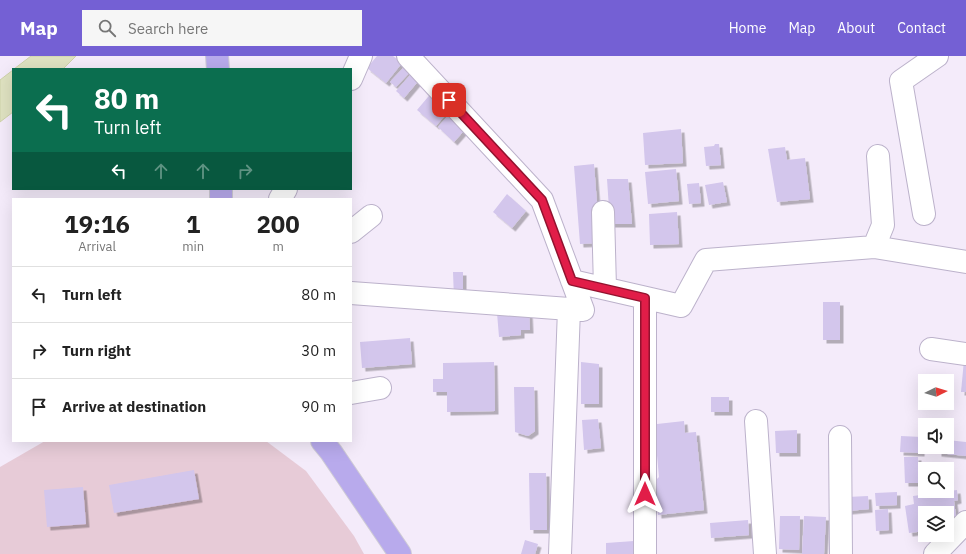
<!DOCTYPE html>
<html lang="en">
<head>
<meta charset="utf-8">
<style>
	body { margin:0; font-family:"IBM Plex Sans",sans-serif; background:#f6f6f6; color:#222; height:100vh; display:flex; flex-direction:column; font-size:15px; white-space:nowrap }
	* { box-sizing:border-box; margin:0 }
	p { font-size:13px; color:#767676 }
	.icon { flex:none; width:22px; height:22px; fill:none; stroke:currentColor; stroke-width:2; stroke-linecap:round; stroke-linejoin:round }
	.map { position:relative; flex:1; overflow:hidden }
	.side { position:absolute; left:12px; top:142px; width:340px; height:244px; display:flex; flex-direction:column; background:#fff; border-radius:0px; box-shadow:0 4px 16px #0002 }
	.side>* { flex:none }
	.banner { position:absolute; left:12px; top:12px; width:340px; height:122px; border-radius:0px; box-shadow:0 4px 16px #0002; background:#0b6e4f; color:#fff; overflow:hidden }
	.needle { width:26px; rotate:85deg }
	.fabs { position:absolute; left:918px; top:318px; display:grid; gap:8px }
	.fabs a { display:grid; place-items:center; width:36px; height:36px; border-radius:0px; background:#fff; box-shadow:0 4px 16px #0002; font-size:20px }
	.pin { position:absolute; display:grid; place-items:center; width:34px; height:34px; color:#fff; margin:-17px; border-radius:8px; box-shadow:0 2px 6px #0006 }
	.me { position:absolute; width:44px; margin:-22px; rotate:0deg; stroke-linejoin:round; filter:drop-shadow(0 0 3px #0008) }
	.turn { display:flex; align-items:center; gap:14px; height:84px; padding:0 16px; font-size:18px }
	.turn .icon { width:52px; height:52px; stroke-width:2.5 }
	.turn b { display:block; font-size:28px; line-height:34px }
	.lanes { display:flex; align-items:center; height:38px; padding:0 16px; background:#0003; justify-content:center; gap:20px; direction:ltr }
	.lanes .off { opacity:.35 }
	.eta { display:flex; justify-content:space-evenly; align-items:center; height:68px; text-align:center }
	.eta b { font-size:24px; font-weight:800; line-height:28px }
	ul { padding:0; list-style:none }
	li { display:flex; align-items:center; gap:12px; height:56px; padding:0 16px; border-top:1px solid #e0e0e0 }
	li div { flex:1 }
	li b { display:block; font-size:15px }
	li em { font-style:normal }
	header { display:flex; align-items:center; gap:24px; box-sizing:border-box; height:56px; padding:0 20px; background:#7460d4; color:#fff }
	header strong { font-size:19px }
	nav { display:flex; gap:22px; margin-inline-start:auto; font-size:14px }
	.search { width:280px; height:36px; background:#f6f6f6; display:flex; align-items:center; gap:10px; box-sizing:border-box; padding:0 14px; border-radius:0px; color:#767676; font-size:15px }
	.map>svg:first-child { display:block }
	.green { fill:#e7cbd7 }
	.water { fill:#dfe2c1; stroke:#ced2a9 }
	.building { fill:#d3c6ec; filter:url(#shadow) }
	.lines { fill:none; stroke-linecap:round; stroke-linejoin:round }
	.minor-casing { stroke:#bcb2cb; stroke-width:24 }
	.highway-casing { stroke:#cecbd5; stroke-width:24 }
	.minor { stroke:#fff; stroke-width:22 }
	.highway { stroke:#b8aaec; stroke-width:22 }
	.route-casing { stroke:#92132f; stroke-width:10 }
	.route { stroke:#e11d48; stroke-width:7 }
</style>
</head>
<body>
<header>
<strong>Map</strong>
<div class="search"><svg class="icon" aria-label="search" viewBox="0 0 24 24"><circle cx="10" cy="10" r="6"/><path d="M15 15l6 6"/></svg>Search here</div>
<nav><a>Home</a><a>Map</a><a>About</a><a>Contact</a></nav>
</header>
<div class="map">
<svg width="966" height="498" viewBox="0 0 966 498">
	<defs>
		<filter id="shadow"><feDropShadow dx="3.5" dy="3.5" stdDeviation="0" flood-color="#0004"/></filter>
	</defs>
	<rect width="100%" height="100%" fill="#f4ebfa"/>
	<!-- green -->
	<path class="green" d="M45 385H266L306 415 354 480 364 498H0V411Z"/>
	<!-- water -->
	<path class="water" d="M31 0H76L63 13H14Z
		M13 14V56L0 66V24Z"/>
	<!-- building -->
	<path class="building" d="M377 0H393L402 7 386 27 367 12Z
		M404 11 410 16 396 31 390 26Z
		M412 17 420 23 404 42 396 35Z
		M433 35 452 51 436 70 417 54Z
		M453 54 469 69 454 86 438 71Z
		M681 73 683 107 645 109 643 77Z
		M715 88H719L721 109 706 110 704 91 714 90Z
		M785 91 787 104 805 102 810 143 777 146 768 93Z
		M594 108 600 187 580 188 574 110Z
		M676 113 679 145 648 148 645 116Z
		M607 123H628L632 168H610Z
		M723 126 727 146 709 149 705 129Z
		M699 127 701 147 689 148 687 128Z
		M507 138 526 155 512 172 493 156Z
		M677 156 679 188 650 189 649 158Z
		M453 216H463V243H454Z
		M823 246H840V284H823Z
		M529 254 530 274H521V279L499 281 497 257Z
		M410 282 412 308 362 312 360 286Z
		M964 304H966V336H961Z
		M494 306 495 355 447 356V336H433V323H443V307Z
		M581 306 599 308V348H581Z
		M514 331H534L535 375 528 380 515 376Z
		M711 341H729V356H711Z
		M598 363 601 392 584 394 582 364Z
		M684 365 685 377 696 376 704 454 658 459 655 425 659 421 655 377 657 368Z
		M797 374V397H776L775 375Z
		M901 380 922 381 921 397 900 396Z
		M947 384 966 386V400L938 397V391H947Z
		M904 401H918L919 427H905Z
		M194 414 199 443 114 457 109 429Z
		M529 417H546L547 474H530Z
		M83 431 86 468 47 471 44 434Z
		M957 434 958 444 954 445 956 460 947 461V457H925V475L909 477 905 450 914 448 913 440Z
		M897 436V449L876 450 875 437Z
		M868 440 869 453 848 455 847 441Z
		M888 453 889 474 876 475 875 454Z
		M780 460H800L799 494 779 493Z
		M804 460 826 461 824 498H802Z
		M748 464 749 479 711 482 710 467Z
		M525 484 538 488 535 498H521Z
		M634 485V498H606V487Z"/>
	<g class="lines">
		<!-- minor casing -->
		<g class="minor-casing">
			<path id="minor" d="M351 23 361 0
				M280 143 286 133
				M603 156 605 232
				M924 158 901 25 937 0
				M351 176 371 160
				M874 191 883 169 878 100
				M572 225 681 250 706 204 874 191 966 206
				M351 237 583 254 542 144 408 0
				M931 293 966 298
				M351 337 380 332
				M756 365 765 498
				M840 381 841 498
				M560 498 569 253
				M645 498V242
				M935 498 966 466"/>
		</g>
		<!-- highway casing -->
		<g class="highway-casing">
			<path id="highway" d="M217 0 218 13
				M221 133V143
				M322 385 331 396 400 498"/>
		</g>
		<!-- minor -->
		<use href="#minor" class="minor"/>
		<!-- highway -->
		<use href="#highway" class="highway"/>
	</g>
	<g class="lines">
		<!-- route casing -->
		<g class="route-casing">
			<path id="route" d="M449 44 542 144 572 225 645 242V438"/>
		</g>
		<!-- route -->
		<use href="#route" class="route"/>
	</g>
</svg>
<div class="fabs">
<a><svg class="needle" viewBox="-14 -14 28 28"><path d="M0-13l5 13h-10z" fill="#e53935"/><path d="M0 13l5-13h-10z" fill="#767676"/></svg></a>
<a><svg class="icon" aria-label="sound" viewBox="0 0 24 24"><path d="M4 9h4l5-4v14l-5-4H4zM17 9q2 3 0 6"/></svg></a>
<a><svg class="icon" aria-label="search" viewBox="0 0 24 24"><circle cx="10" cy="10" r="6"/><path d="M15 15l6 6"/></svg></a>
<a><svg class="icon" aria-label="layers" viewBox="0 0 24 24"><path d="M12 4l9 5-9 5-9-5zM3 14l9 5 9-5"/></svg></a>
</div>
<div class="pin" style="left:449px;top:44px;background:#d93025"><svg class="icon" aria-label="arrive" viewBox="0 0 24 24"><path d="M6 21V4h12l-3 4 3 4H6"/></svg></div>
<svg class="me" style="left:645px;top:438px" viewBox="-20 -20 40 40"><path d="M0-17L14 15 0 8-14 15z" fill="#e11d48" stroke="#fff" stroke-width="4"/></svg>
<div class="banner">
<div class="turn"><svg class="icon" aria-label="left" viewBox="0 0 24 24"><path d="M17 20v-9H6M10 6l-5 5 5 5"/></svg><div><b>80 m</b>Turn left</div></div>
<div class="lanes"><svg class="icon" aria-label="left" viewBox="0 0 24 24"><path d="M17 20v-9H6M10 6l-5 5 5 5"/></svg><svg class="icon off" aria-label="ahead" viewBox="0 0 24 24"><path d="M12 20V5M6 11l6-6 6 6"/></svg><svg class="icon off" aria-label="ahead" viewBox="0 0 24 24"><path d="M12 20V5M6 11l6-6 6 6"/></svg><svg class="icon off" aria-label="right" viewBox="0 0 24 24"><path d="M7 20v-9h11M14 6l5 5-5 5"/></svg></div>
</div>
<section class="side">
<div class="eta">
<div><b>19:16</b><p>Arrival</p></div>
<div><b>1</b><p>min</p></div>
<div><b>200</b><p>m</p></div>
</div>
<ul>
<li><svg class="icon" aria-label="left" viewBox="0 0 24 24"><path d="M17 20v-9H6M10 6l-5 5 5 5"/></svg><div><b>Turn left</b></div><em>80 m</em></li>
<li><svg class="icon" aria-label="right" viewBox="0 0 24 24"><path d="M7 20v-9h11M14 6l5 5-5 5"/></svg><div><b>Turn right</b></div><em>30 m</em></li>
<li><svg class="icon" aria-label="arrive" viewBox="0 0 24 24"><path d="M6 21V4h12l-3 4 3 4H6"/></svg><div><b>Arrive at destination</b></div><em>90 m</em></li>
</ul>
</section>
</div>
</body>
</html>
